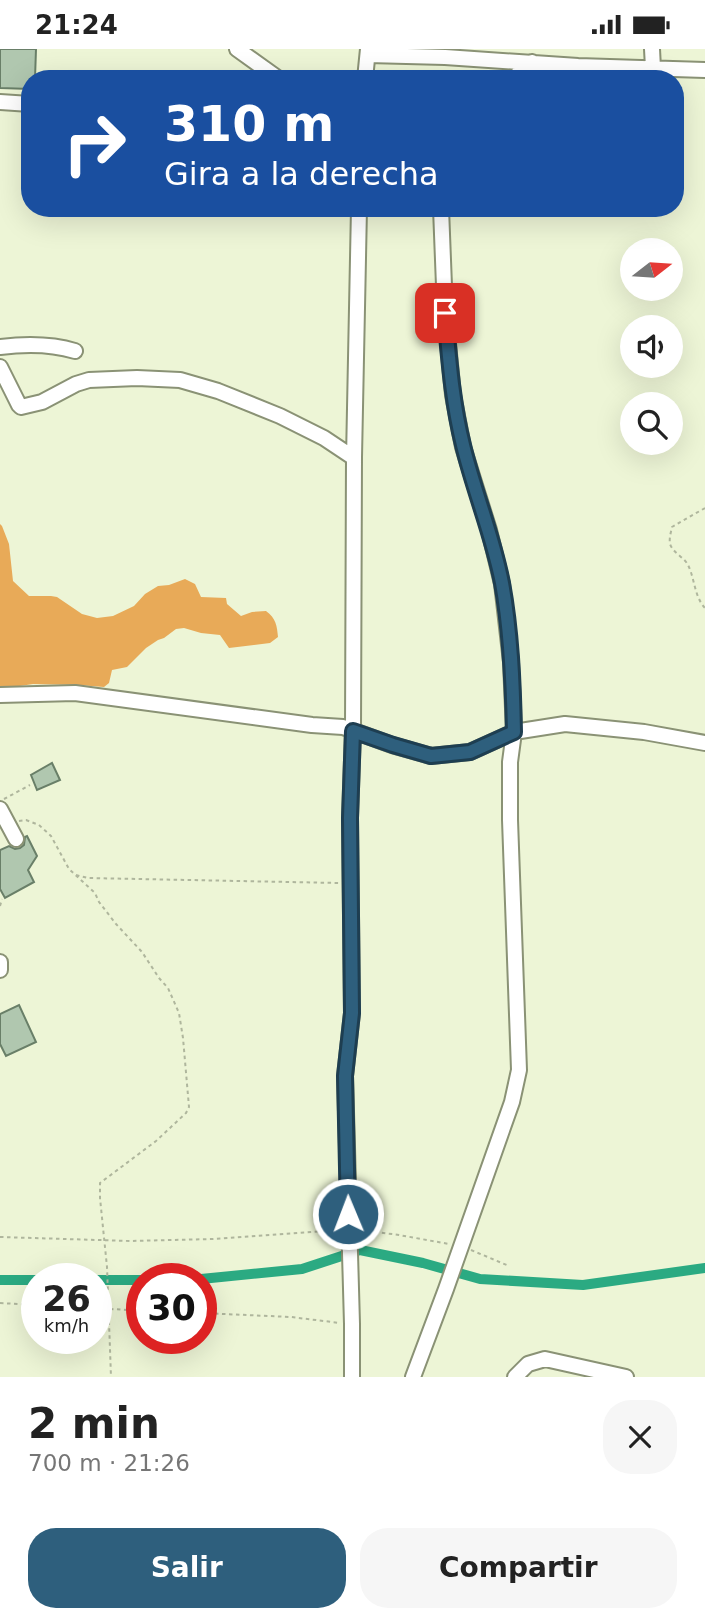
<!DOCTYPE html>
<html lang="es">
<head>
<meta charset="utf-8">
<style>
	body { margin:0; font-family:"DejaVu Sans",sans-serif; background:#f6f6f6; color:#222; height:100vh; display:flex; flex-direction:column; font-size:26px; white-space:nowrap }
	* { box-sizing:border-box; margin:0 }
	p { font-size:23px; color:#767676 }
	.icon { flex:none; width:38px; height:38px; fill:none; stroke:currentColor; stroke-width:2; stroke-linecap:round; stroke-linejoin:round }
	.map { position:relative; height:1328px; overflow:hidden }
	.drawer { display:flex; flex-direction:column; background:#fff; flex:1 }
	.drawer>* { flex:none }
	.guide { position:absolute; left:21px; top:21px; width:663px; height:147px; border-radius:28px; box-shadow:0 7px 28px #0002; background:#1a4fa0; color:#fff; overflow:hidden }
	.needle { width:46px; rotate:73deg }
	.controls { position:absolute; left:620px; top:189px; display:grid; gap:14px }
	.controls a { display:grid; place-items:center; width:63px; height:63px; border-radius:50%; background:#fff; box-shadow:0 7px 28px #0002; font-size:35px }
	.speed { position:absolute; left:21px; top:1214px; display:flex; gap:14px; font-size:35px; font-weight:700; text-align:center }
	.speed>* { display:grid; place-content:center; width:91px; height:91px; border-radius:50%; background:#fff; box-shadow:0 7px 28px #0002; line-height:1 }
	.speed small { font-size:18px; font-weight:400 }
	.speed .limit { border:10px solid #d22; background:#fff; color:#111 }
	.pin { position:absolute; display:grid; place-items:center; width:60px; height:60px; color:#fff; margin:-30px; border-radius:14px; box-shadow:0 4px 10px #0006 }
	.me { position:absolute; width:77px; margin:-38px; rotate:359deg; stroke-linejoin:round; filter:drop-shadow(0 0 5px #0008) }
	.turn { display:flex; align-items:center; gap:24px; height:147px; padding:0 28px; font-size:32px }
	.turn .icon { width:91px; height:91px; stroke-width:2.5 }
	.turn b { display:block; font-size:49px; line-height:60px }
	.round { display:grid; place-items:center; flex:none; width:74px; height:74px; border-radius:28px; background:#f6f6f6 }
	.overview { display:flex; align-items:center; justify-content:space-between; height:119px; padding:0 28px }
	h1 { font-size:42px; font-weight:700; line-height:52px }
	.primary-button { display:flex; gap:14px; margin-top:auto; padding:14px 28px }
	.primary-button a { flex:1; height:80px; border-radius:28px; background:#2e5f7d; color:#fff; font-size:28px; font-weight:700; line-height:80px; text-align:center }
	.primary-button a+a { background:#f6f6f6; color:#222 }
	.status { display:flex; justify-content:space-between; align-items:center; height:49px; padding:0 35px; background:#fff; direction:ltr }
	.status svg { height:19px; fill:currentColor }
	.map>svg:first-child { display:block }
	.forest { fill:#e8aa58 }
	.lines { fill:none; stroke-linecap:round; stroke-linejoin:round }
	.canal { stroke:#2baa82; stroke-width:10 }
	.building { fill:#b0c7af; stroke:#697f68; stroke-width:2 }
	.minor-casing { stroke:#8a9275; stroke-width:18 }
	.path { stroke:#afb69d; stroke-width:2; stroke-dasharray:3.5 3.5; stroke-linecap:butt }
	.minor { stroke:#fff; stroke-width:14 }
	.route-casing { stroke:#1e3e51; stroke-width:18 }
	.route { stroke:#2e5f7d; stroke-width:12 }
</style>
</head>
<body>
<div class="status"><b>21:24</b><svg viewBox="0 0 49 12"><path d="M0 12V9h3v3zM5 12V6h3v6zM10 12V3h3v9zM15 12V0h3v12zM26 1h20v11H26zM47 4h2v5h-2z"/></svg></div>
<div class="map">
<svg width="705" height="1328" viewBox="0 0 705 1328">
	<rect width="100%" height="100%" fill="#edf5d6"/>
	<!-- forest -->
	<path class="forest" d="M0 475 2 477 9 495 13 532 29 547H51L57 548 82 565 97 569 113 567 134 557 145 545 158 537 169 536 185 530 195 535 201 548 226 549 227 555 241 567 252 563 266 562C276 569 277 577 278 588L270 594 229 599 220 586 201 584 184 579 176 580 164 589 158 591 146 599 127 618 112 621 109 634 104 638 79 636 33 635 0 640Z"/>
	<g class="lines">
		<!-- canal -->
		<path class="canal" d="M201 1230 302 1220 360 1201 423 1214 480 1230 583 1236 705 1219
			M0 1231H37
			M96 1231H142"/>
	</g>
	<!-- building -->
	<path class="building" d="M0 0H36L35 30H30V40L0 39Z
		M52 714 60 731 37 741 31 726Z
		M27 787 37 807 28 821 34 833 5 849 0 840V801L9 797 15 800 20 799 24 796 25 788Z
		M19 956 36 993 6 1007 0 995V965Z"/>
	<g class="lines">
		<!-- minor casing -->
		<g class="minor-casing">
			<path id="minor" d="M237 0 279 30
				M652 0 653 19
				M368 6 445 8 578 17 705 21
				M365 30 368 0
				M513 30 520 23 532 13
				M0 53 30 55
				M0 298C24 295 52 295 75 302
				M0 318 19 356 21 358 42 353 76 335 89 331 137 329 180 331 218 342 280 367 324 389 354 409
				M0 646 75 644 312 676 343 678 392 696 431 707 470 703 514 683 565 675 644 683 705 694
				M0 760 16 790
				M0 913V921
				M352 1328V1275L345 1027 352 964 350 769 353 682 354 409 359 159
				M413 1328 446 1240 512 1053 519 1021 510 771V713L514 683 511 613 502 535 489 481 463 398 453 346 445 263 441 159
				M515 1328 528 1315 545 1310 626 1328"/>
		</g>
		<!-- path -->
		<path class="path" d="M705 459 672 478C671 483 669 489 670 495 673 504 684 508 688 516 695 530 694 547 705 559
			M4 750 30 736
			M19 772 26 771 39 776 51 787 69 820 95 844 99 853 116 875 142 903 159 929 168 939 179 964 183 989 189 1058 186 1064 156 1092 100 1134V1149L107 1218 111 1328
			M76 826 88 829 339 834
			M0 857 2 850
			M361 1181 399 1186 449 1195
			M0 1188 130 1192 213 1190 338 1181
			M471 1201 509 1217
			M0 1254 37 1256
			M96 1259 142 1262
			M201 1264 291 1268 340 1274"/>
		<!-- minor -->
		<use href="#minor" class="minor"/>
	</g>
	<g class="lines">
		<!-- route casing -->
		<g class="route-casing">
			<path id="route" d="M348 1165 345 1027 352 964 350 769 353 682 393 696 431 707 470 703 514 683C513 634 511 583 502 534 493 487 474 442 463 396 452 352 449 308 445 264"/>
		</g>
		<!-- route -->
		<use href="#route" class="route"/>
	</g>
</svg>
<div class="controls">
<a><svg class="needle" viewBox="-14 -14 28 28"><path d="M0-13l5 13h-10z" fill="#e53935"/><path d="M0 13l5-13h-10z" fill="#767676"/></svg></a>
<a><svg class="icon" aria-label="sound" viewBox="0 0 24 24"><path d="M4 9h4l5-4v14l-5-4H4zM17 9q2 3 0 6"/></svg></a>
<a><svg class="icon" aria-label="search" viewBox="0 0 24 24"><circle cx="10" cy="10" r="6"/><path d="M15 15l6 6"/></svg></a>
</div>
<div class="speed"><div>26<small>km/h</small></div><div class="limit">30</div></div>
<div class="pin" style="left:445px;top:264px;background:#d93025"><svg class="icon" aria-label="arrive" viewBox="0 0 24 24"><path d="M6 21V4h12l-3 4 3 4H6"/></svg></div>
<svg class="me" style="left:348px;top:1165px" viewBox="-20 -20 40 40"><circle r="17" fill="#2e5f7d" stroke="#fff" stroke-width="3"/><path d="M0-11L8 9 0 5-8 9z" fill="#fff"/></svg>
<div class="guide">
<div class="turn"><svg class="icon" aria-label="right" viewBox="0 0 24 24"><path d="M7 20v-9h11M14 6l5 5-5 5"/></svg><div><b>310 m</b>Gira a la derecha</div></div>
</div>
</div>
<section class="drawer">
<div class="overview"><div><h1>2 min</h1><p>700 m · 21:26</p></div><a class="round"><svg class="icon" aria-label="close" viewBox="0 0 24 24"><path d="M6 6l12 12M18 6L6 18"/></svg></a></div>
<div class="primary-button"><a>Salir</a><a>Compartir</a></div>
</section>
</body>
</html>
